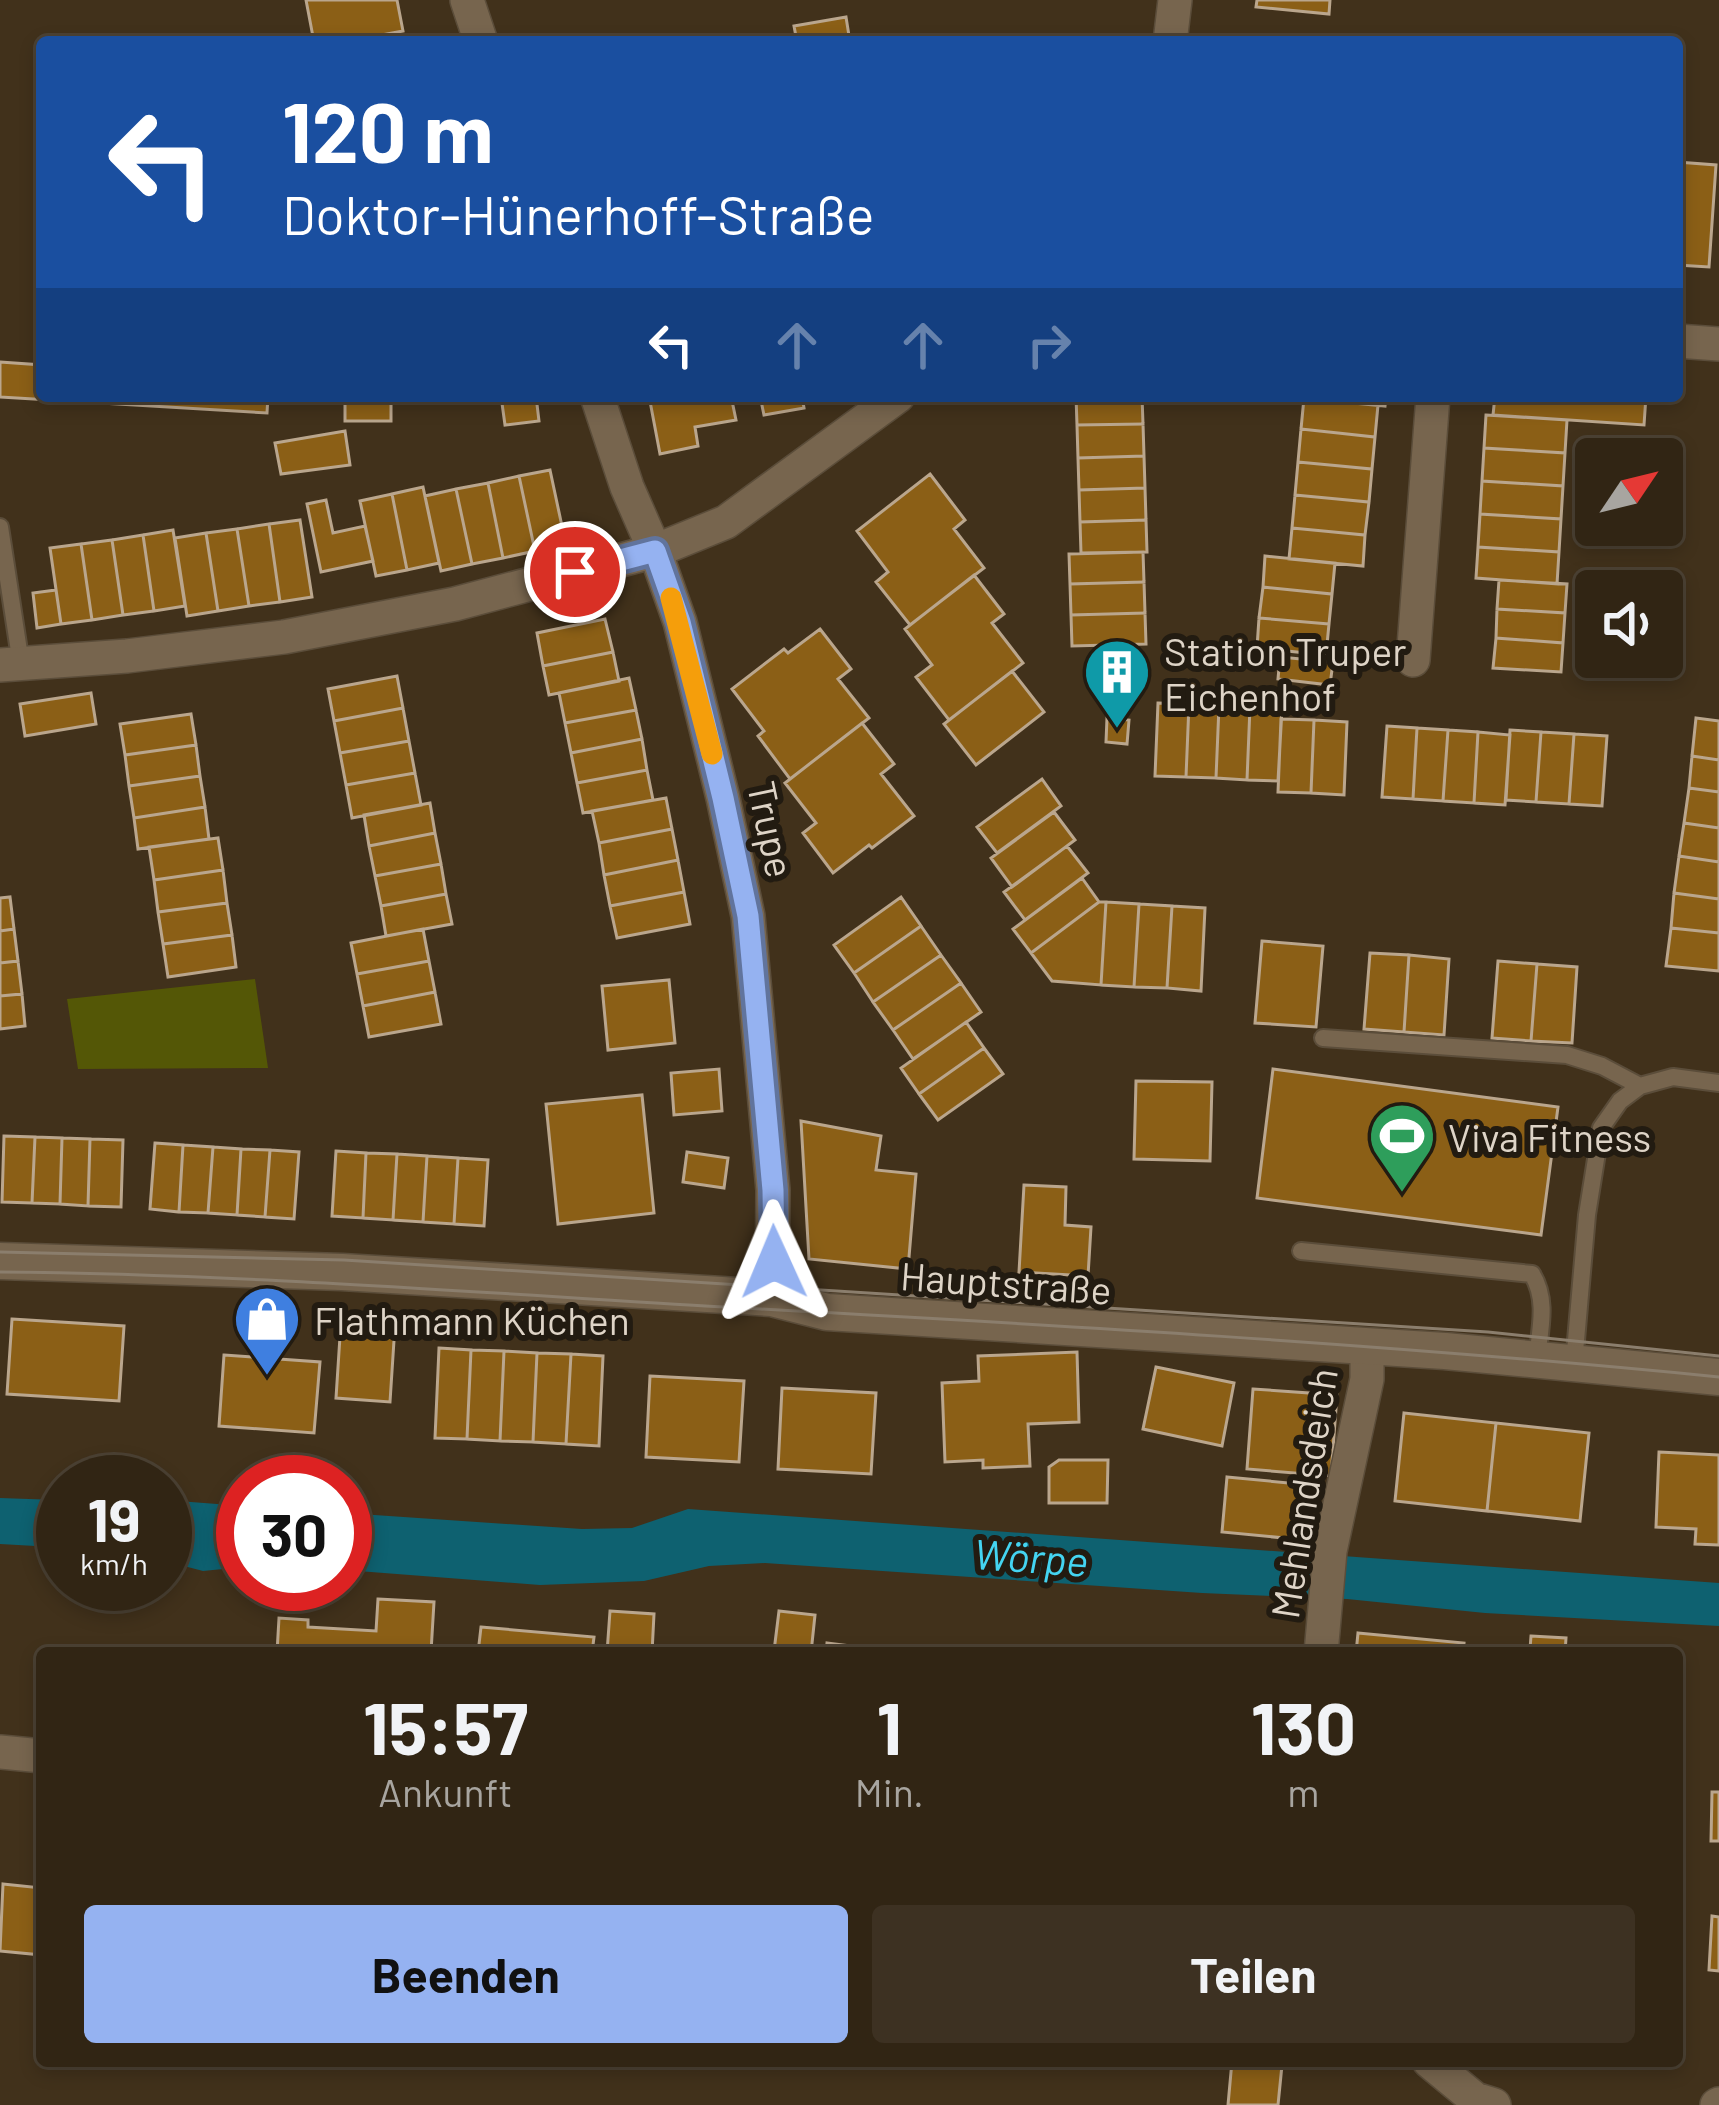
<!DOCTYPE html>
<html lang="de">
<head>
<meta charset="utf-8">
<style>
	body { margin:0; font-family:Barlow,sans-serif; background:#3d3122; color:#f1f3f6; height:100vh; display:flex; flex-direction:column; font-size:45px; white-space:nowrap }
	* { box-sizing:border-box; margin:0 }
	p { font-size:39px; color:#a8a5a0 }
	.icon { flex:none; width:66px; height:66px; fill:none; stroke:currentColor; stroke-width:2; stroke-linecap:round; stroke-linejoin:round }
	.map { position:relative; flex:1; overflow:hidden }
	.side { position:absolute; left:36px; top:1647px; width:1647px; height:420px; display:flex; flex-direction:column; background:#312514; border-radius:12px; box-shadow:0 6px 18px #0003,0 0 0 3px #4c4234 }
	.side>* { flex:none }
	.banner { position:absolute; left:36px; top:36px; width:1647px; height:366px; border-radius:12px; box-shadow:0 6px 18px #0003,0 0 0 3px #4c4234; background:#1a4fa0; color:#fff; overflow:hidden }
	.needle { width:78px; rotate:55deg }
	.controls { position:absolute; left:1575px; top:438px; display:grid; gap:24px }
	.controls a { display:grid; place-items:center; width:108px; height:108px; border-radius:12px; background:#312514; box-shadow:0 6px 18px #0003,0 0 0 3px #4c4234; font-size:60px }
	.speed { position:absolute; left:36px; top:1455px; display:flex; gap:24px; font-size:60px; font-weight:700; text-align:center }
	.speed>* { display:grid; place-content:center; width:156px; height:156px; border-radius:50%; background:#312514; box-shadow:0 6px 18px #0003,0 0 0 3px #4c4234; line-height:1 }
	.speed small { font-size:30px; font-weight:400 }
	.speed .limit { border:18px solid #d22; background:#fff; color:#111 }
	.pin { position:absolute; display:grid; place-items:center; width:102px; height:102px; color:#fff; margin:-51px; border:6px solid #fff; border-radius:50%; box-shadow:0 3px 12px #0007 }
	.me { position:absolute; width:132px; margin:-66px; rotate:359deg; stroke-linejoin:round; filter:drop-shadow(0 0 9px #0008) }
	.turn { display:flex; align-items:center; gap:42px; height:252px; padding:0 48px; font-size:54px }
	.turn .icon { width:156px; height:156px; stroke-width:2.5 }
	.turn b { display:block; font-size:84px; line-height:102px }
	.lanes { display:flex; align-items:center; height:114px; padding:0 48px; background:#0003; justify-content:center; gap:60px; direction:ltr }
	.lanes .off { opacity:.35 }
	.eta { display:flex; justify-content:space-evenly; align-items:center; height:204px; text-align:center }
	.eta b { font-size:72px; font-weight:700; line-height:84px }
	.action { display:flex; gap:24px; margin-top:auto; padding:24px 48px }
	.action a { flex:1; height:138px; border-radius:12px; background:#95b2f1; color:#111; font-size:48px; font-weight:700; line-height:138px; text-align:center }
	.action a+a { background:#3d3122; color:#f1f3f6 }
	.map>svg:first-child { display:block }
	.green { fill:#545706 }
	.water { fill:#0e6170 }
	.building { fill:#8b5f16; stroke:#baa68d; stroke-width:3 }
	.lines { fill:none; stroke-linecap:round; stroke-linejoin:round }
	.service-casing { stroke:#5b4d3a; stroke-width:20 }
	.minor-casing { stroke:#5b4d3a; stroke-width:36 }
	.tertiary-casing { stroke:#5b4d3a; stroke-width:39 }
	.service { stroke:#77654e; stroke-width:16 }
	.minor { stroke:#77654e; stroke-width:33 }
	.tertiary { stroke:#77654e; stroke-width:36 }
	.tram { stroke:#8b7e6d; stroke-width:3 }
	.route-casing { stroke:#61749d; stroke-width:30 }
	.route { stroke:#95b2f1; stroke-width:21 }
	.slow { stroke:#f59e0b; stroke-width:21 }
	.labels { text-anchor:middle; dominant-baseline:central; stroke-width:12; stroke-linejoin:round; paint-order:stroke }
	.poi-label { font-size:39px; fill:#ded4c7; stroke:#221b11; text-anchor:start }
	.street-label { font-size:39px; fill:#ded4c7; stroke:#221b11 }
	.water-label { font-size:42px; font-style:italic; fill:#44d4f1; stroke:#221b11 }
</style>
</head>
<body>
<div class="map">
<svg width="1719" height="2105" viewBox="0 0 1719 2105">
	<rect width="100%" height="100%" fill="#41311b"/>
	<!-- green -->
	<path class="green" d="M255 979 268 1068 78 1069 67 999Z"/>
	<!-- water -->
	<path class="water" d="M58 1491 63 1492V1568H52L53 1547 0 1544V1498L57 1500Z
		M165 1500 243 1506V1567L203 1571 165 1561Z
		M688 1509 1719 1583V1626L1485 1613 1347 1599 1202 1593 765 1563 709 1566 644 1581 540 1585 345 1570V1513L582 1529 632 1528Z"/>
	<!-- building -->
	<path class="building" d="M306 0H397L403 31 344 42H314Z
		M1257 0H1330L1329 14 1256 7Z
		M846 17 850 42H797L794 26Z
		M1677 162 1716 165 1709 267 1677 265Z
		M0 362 42 365V396H268L267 413 0 397Z
		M345 396H391V421H345Z
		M501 396H536L539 421 505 425Z
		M649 396H731L736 420 695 427 698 446 660 454Z
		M760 396H802L804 408 764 415Z
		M1076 396H1142L1143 424 1077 425Z
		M1281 396H1386L1385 406Z
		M1495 396H1646L1644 425 1493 415Z
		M1304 398 1378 405 1375 437 1301 429Z
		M1486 415 1567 420 1565 453 1484 448Z
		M1143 424 1144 456 1078 458 1077 425Z
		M1301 429 1375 437 1372 469 1298 462Z
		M345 431 350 465 281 474 275 443Z
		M1484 448 1565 453 1563 486 1482 481Z
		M1144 456 1145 488 1079 490 1078 458Z
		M1298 462 1372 469 1369 502 1295 495Z
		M550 470 566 545 535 551 519 476Z
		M930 474 965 520 954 529 984 568 910 625 876 582 888 572 857 531Z
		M519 476 535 551 503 558 488 483Z
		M1482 481 1563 486 1561 519 1480 514Z
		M488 483 503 558 472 564 456 489Z
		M423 487 439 563 407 570 392 494Z
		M1145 488 1146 520 1080 522 1079 490Z
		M456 489 472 564 441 571 425 496Z
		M392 494 407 570 376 576 360 501Z
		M1295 495 1369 502 1365 535 1292 528Z
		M326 500 333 533 365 526 373 561 321 572 307 504Z
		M1480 514 1561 519 1559 552 1478 547Z
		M300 520 312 597 280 602 269 524Z
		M1146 520 1147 552 1081 553 1080 522Z
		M269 524 280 602 249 606 237 529Z
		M1292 528 1365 535 1363 566 1289 559Z
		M237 529 249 606 218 611 206 533Z
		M173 530 185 606 154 611 143 535Z
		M206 533 218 611 187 616 175 538Z
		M143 535 154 611 123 615 112 540Z
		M112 540 123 615 92 620 81 544Z
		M81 544 92 620 61 624 50 548Z
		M1478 547 1559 552 1557 584 1476 578Z
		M1143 552 1144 582 1070 584 1069 554Z
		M1265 556 1335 563 1332 594 1263 587Z
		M974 575 1004 614 992 623 1023 663 949 720 916 677 932 665 905 629Z
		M1499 580 1567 584 1565 613 1497 609Z
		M1144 582 1145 613 1071 615 1070 584Z
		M1263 587 1332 594 1329 624 1259 618Z
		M56 590 61 624 37 628 33 593Z
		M1497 609 1565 613 1563 643 1496 638Z
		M1145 613 1146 644 1072 646 1071 615Z
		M1259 618 1329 624 1326 655 1257 648Z
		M605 619 613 652 543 666 537 633Z
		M820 629 851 669 838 679 869 718 790 779 758 736 764 731 732 689 784 649 788 653Z
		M1496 638 1563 643 1561 672 1493 668Z
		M613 652 619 681 549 695 543 666Z
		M1280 657 1333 662 1330 685 1278 679Z
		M1012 671 1044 712 976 765 944 724Z
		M397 676 403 708 334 721 328 689Z
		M629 678 636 710 565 723 559 693Z
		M91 693 96 724 25 736 20 704Z
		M1158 703 1189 704 1186 777 1155 776Z
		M1189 704 1219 706 1216 778 1186 777Z
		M1219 706 1250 707 1247 780 1216 778Z
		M1250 707 1282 709 1278 781 1247 780Z
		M403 708 409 741 340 753 334 721Z
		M636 710 642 739 571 753 565 723Z
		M191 714 196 745 125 755 120 724Z
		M1107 718 1129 720 1127 744 1106 742Z
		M1696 718 1719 721V760L1692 756Z
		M1281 719 1314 720 1311 793 1278 792Z
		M1314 720 1347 722 1344 795 1311 793Z
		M862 723 894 764 881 774 914 816 872 848 869 845 833 873 803 833 816 823 785 783Z
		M1387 726 1417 728 1413 799 1382 797Z
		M1417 728 1448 730 1443 801 1413 799Z
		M1448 730 1478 732 1474 803 1443 801Z
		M1510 730 1541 732 1536 802 1506 800Z
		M1478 732 1510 735 1505 805 1474 803Z
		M1541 732 1574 734 1569 804 1536 802Z
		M1574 734 1607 736 1602 806 1569 804Z
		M642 739 647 770 577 783 571 753Z
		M409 741 415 773 346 785 340 753Z
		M196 745 200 776 129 786 125 755Z
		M1692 756 1719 760V792L1689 788Z
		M647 770 653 800 583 813 577 783Z
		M415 773 421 805 352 818 346 785Z
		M200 776 205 807 134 818 129 786Z
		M1042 779 1061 806 997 853 977 827Z
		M1689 788 1719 792V828L1684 823Z
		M666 798 672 829 599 843 592 811Z
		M430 803 435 833 369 846 364 815Z
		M205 807 209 839 138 849 134 818Z
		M1054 812 1075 840 1012 887 991 858Z
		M1684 823 1719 828V862L1679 856Z
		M672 829 678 860 604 875 599 843Z
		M435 833 441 864 375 876 369 846Z
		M218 838 223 870 154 880 149 847Z
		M1067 846 1088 873 1025 920 1004 892Z
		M1679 856 1719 862V899L1674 893Z
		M678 860 684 892 610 906 604 875Z
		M441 864 446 894 381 906 375 876Z
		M223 870 227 903 158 912 154 880Z
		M1082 878 1099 902 1031 953 1013 929Z
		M684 892 690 924 617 938 610 906Z
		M1674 893 1719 899V933L1671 928Z
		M446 894 452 924 386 936 381 906Z
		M10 897 14 929 0 931V898Z
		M901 897 921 926 854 973 834 945Z
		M1099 902H1106L1101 985 1052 981 1031 953Z
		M1106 902 1139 904 1134 987 1101 985Z
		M227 903 232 935 163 944 158 912Z
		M1139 904 1172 906 1167 988 1134 987Z
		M1172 906 1205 908 1201 991 1167 988Z
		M921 926 941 955 873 1002 854 973Z
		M1671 928 1719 933V971L1666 966Z
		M14 929 18 961 0 963V931Z
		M423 929 429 961 357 974 351 943Z
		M232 935 236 967 168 977 163 944Z
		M1262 941 1323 946 1316 1027 1255 1023Z
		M1370 953 1409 955 1404 1032 1364 1029Z
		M941 955 961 983 893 1030 873 1002Z
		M1409 955 1449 959 1444 1035 1404 1032Z
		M18 961 22 994 0 996V963Z
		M429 961 435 992 363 1006 357 974Z
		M1498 961 1537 964 1531 1041 1492 1038Z
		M1537 964 1577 967 1572 1043 1531 1041Z
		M669 980 675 1043 608 1050 602 986Z
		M961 983 981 1012 913 1059 893 1030Z
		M435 992 441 1024 369 1037 363 1006Z
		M22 994 25 1026 0 1029V996Z
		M966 1022 984 1048 919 1094 901 1068Z
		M984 1048 1003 1074 938 1120 919 1094Z
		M719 1069 722 1111 674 1115 671 1073Z
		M1273 1069 1558 1107 1541 1235 1257 1198Z
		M1136 1081 1212 1082 1210 1161 1134 1159Z
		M642 1095 654 1213 558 1224 546 1104Z
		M801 1121 881 1136 876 1170 916 1174 908 1269 809 1259Z
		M4 1136 35 1137 32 1203 2 1202Z
		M35 1137 62 1138 60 1204 32 1203Z
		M62 1138 90 1139 88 1206 60 1204Z
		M90 1139 123 1140 121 1207 88 1206Z
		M155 1143 183 1145 179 1212 150 1209Z
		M183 1145 213 1147 208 1213 179 1212Z
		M213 1147 241 1149 237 1215 208 1213Z
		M241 1149 270 1150 265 1217 237 1215Z
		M270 1150 299 1152 294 1219 265 1217Z
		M336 1151 366 1153 363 1218 332 1216Z
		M687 1152 728 1158 724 1188 683 1182Z
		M366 1153 397 1154 393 1220 363 1218Z
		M397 1154 427 1156 423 1222 393 1220Z
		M427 1156 458 1158 454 1224 423 1222Z
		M458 1158 488 1160 484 1226 454 1224Z
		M1024 1185 1066 1187 1065 1225 1091 1227 1088 1276 1019 1272Z
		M12 1319 124 1326 119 1401 7 1394Z
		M341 1321 395 1325 390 1402 336 1398Z
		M439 1348 471 1350 467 1439 435 1438Z
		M471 1350 504 1351 500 1441 467 1439Z
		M504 1351 537 1353 533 1442 500 1441Z
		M1077 1352 1079 1422 1028 1424 1030 1466 983 1468V1460L945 1462 942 1383 979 1381 978 1356Z
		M537 1353 571 1354 566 1444 533 1442Z
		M571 1354 603 1356 599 1446 566 1444Z
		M224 1355 320 1362 314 1433 219 1426Z
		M1156 1367 1234 1383 1222 1446 1143 1429Z
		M650 1376 744 1381 739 1462 646 1457Z
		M782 1388 876 1393 871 1474 778 1469Z
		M1253 1389 1337 1395 1331 1476 1247 1469Z
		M1404 1413 1496 1423 1487 1511 1395 1501Z
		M1496 1423 1589 1433 1580 1521 1487 1511Z
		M1659 1452 1719 1455V1545L1695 1544 1696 1529 1656 1527Z
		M1059 1460H1108L1107 1503H1049V1467Z
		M1227 1477 1310 1485 1305 1540 1222 1532Z
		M378 1599 434 1602 431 1652 386 1649V1653H277L279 1618 308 1620V1627L376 1631Z
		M610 1611 654 1614 652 1653H607Z
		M779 1611 815 1615 811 1653 774 1651Z
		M481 1627 594 1637 592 1653H478Z
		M1358 1633 1464 1643 1463 1653H1356Z
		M1531 1636 1566 1638 1565 1653H1514V1648L1530 1649Z
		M827 1643 906 1653H826Z
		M1712 1792H1719V1841H1711Z
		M3 1884 42 1888V1955L0 1951Z
		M1712 1916 1719 1917V1971L1709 1970Z
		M1232 2061 1282 2065 1278 2105H1228Z"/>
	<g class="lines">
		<!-- service casing -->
		<g class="service-casing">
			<path id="service" d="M0 527 21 664
				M1323 1038 1567 1055 1602 1066 1640 1086
				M1301 1251 1532 1274C1548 1300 1540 1329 1537 1358
				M1574 1363 1587 1215 1601 1128 1620 1101 1640 1086 1673 1077 1719 1083"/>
		</g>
		<!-- minor casing -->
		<g class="minor-casing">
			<path id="minor" d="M467 0 481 42
				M1170 42 1175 0
				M1677 341 1719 344
				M597 396 627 487 655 551 680 622 723 798 748 916 773 1190 772 1298
				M1413 660 1433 396
				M0 665 127 656 284 637 455 604 655 551 726 522 898 396
				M1321 1653 1330 1551 1367 1379V1346
				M0 1752 42 1756
				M1429 2061 1475 2099 1494 2105
				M1717 2105 1719 2104"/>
		</g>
		<!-- tertiary casing -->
		<g class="tertiary-casing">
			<path id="tertiary" d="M0 1261 342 1272 772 1298 827 1312 1445 1351 1719 1377"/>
		</g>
		<!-- service -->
		<use href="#service" class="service"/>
		<!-- minor -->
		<use href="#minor" class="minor"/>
		<!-- tertiary -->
		<use href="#tertiary" class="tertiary"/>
		<!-- tram -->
		<path class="tram" d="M0 1252 344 1260 1488 1332 1719 1356
			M0 1272C242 1274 483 1293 724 1307 1056 1325 1388 1344 1719 1377"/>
	</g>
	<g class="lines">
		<!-- route casing -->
		<g class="route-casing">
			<path id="route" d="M575 572 655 551 680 622 723 798 748 916 773 1190 774 1262"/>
		</g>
		<!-- route -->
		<use href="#route" class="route"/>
		<!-- slow -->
		<path class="slow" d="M671 598 712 754"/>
	</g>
	<!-- icons -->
	<defs>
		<g id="building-pin" transform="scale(3.45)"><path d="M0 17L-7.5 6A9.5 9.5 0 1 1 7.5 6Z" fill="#0f9aa8" stroke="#221b11"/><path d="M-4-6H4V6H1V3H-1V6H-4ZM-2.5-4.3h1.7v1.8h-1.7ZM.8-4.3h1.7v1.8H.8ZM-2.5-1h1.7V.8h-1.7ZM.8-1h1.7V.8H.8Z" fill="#fff"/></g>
		<g id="stadium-pin" transform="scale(3.45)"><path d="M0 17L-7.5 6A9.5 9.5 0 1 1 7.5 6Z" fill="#2e9e5b" stroke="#221b11"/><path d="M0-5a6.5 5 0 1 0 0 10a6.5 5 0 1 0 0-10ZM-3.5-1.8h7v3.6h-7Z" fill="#fff"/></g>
		<g id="shop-pin" transform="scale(3.45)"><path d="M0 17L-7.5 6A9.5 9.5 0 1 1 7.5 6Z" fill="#3f7fe0" stroke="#221b11"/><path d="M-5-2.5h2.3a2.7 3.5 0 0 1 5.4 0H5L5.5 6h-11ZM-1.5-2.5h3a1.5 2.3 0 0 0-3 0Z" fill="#fff"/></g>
	</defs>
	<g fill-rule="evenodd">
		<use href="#building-pin" x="1117" y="672"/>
		<use href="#stadium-pin" x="1402" y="1136"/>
		<use href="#shop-pin" x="267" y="1319"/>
	</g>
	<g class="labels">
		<!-- poi labels -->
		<g class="poi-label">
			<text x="1164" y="650">Station Truper<tspan x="1164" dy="45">Eichenhof</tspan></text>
			<text x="1448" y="1136">Viva Fitness</text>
			<text x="314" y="1319">Flathmann Küchen</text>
		</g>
		<!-- street labels -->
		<g class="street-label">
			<text transform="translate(772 829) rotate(78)">Trupe</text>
			<text transform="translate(1006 1282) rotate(4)">Hauptstraße</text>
			<text transform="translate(1303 1493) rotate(-81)">Mehlandsdeich</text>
		</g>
		<!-- water labels -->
		<g class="water-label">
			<text transform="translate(1031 1556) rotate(4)">Wörpe</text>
		</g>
	</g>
</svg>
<div class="controls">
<a><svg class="needle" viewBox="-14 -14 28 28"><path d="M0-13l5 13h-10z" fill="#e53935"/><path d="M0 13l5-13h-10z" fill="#a8a5a0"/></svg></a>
<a><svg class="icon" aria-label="sound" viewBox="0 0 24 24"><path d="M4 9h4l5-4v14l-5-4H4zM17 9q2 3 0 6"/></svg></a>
</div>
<div class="speed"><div>19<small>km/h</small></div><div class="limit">30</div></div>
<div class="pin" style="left:575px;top:572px;background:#d93025"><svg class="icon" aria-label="arrive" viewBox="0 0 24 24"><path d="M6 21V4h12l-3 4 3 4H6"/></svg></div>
<svg class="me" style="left:774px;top:1262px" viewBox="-20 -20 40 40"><path d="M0-17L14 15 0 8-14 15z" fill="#95b2f1" stroke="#fff" stroke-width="4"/></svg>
<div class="banner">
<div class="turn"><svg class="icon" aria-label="left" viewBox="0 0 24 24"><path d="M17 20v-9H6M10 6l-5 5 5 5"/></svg><div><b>120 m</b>Doktor-Hünerhoff-Straße</div></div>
<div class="lanes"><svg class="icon" aria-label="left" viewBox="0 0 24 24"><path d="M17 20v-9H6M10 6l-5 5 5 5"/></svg><svg class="icon off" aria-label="ahead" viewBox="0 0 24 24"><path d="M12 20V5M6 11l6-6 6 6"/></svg><svg class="icon off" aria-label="ahead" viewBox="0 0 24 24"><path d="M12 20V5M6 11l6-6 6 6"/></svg><svg class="icon off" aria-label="right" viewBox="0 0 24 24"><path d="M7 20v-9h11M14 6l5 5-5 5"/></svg></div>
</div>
<section class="side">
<div class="eta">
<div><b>15:57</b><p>Ankunft</p></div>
<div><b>1</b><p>Min.</p></div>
<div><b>130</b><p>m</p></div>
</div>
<div class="action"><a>Beenden</a><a>Teilen</a></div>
</section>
</div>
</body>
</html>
